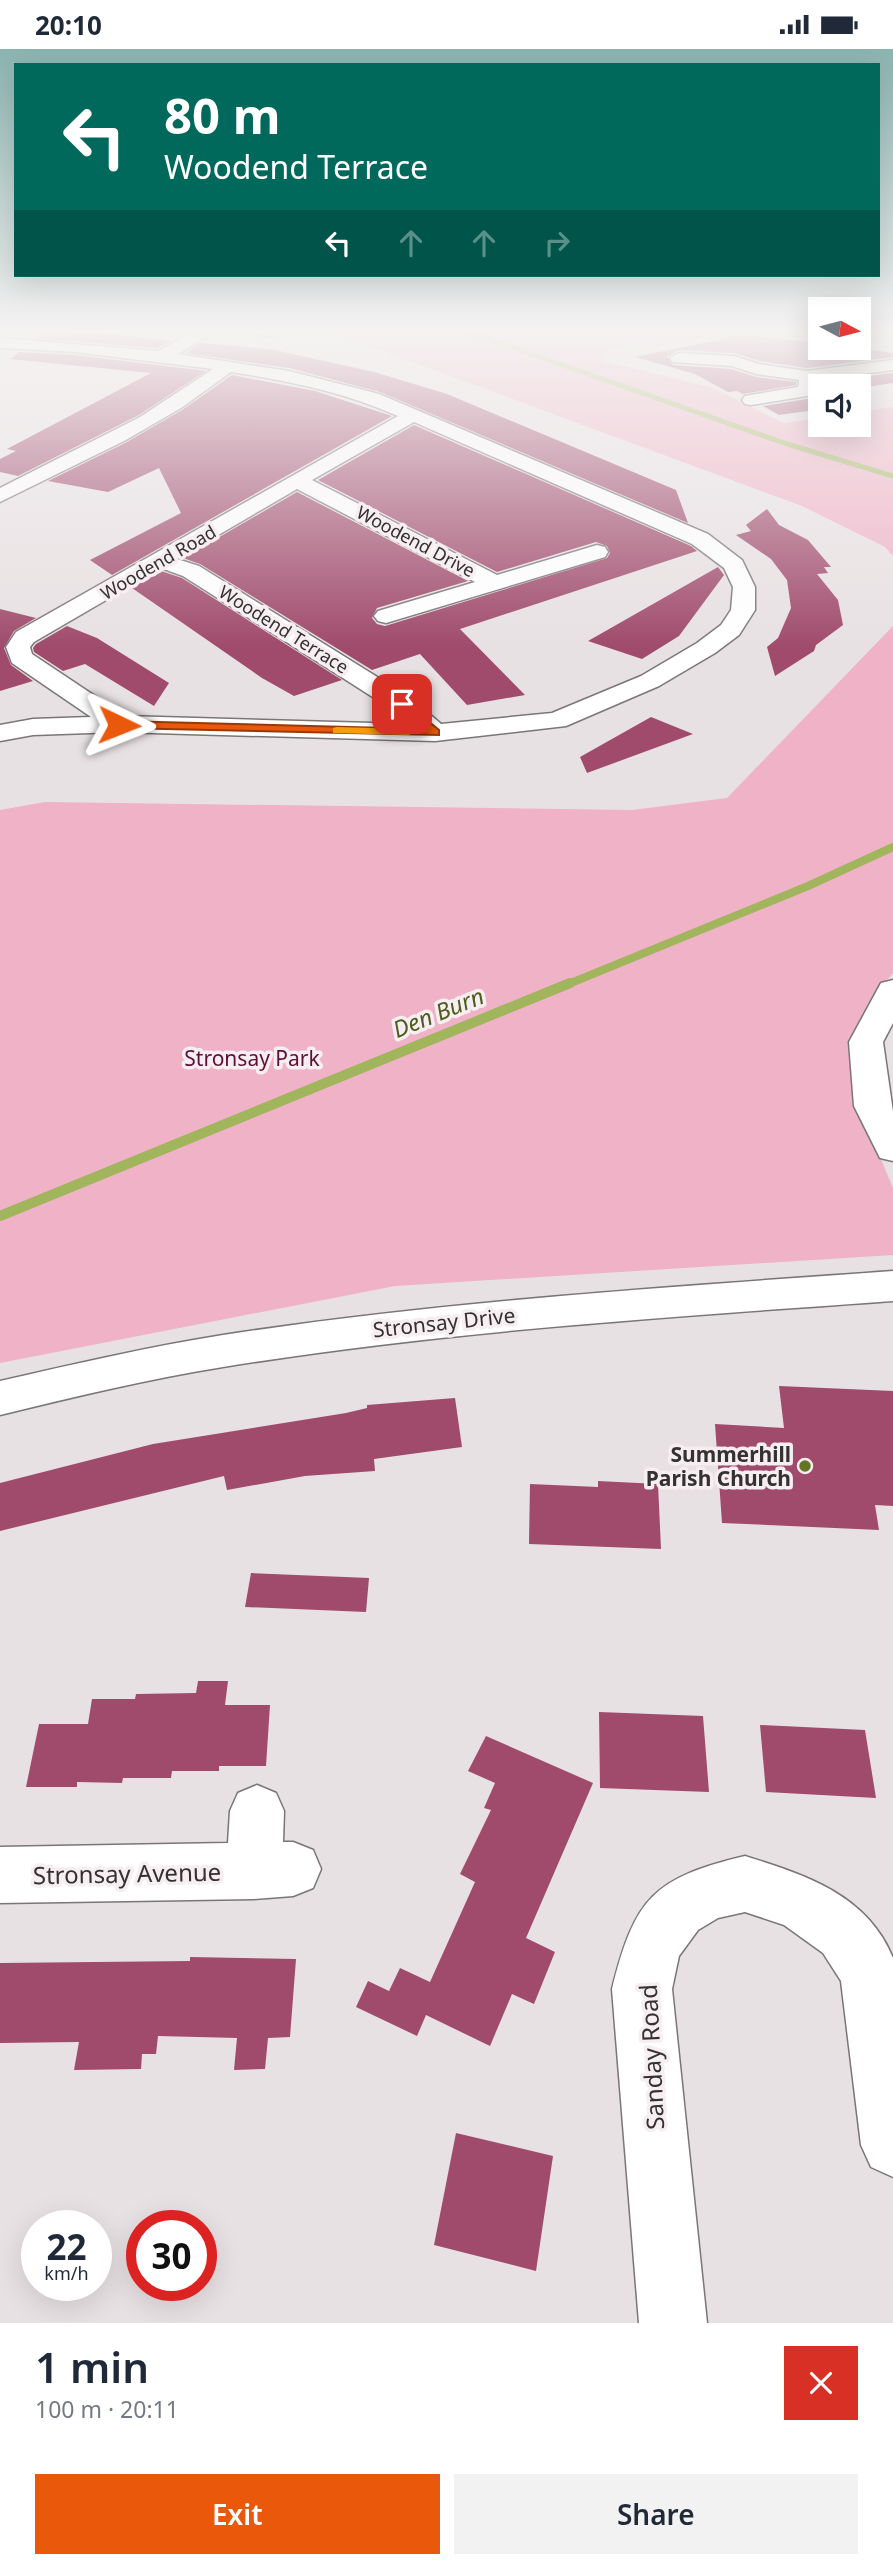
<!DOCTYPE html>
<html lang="en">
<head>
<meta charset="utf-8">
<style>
	body { margin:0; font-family:"Noto Sans",sans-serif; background:#f2f2f3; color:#1f2937; height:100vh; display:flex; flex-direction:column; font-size:26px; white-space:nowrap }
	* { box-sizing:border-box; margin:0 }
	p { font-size:23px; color:#747a83 }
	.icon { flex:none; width:38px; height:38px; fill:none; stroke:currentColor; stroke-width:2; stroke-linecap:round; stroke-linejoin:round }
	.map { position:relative; height:2274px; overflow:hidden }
	.sheet { display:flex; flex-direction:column; background:#fff; flex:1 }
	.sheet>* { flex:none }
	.hud { position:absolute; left:14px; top:14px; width:866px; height:214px; border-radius:0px; box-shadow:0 7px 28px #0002; background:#00695c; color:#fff; overflow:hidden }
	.needle { width:46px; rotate:97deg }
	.buttons { position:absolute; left:808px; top:248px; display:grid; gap:14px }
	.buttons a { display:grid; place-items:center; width:63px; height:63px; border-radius:0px; background:#fff; box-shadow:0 7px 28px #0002; font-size:35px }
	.speed { position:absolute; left:21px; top:2161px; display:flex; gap:14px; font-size:35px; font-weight:700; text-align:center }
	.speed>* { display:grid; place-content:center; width:91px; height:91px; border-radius:50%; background:#fff; box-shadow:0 7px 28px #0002; line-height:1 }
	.speed small { font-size:18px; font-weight:400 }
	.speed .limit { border:10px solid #d22; background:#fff; color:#111 }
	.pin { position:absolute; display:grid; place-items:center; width:60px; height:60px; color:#fff; margin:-30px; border-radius:14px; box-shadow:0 4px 10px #0006 }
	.me { position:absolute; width:77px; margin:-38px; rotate:92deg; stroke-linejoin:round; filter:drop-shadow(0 0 5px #0008) }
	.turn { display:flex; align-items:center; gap:24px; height:147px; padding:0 35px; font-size:32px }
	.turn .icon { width:91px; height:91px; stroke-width:2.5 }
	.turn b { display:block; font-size:49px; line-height:60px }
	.lanes { display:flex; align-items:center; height:66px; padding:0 35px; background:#0003; justify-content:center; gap:35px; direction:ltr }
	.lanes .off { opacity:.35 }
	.round { display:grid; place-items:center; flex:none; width:74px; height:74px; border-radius:0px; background:#f2f2f3 }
	.overview { display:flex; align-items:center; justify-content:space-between; height:119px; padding:0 35px }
	h1 { font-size:42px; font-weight:600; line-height:52px }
	.cta { display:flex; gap:14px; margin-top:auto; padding:14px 35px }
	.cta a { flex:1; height:80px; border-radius:0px; background:#ea580c; color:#fff; font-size:28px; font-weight:600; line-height:80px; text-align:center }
	.cta a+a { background:#f2f2f3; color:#1f2937 }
	.status { display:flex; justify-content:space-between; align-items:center; height:49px; padding:0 35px; background:#fff; direction:ltr }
	.status svg { height:19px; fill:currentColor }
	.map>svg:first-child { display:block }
	.green { fill:#efb2c6 }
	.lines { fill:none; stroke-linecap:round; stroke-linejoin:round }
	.stream-far2 { stroke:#a0b55c; stroke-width:5 }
	.stream-far1 { stroke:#a0b55c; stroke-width:8 }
	.stream { stroke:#a0b55c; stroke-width:10 }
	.building { fill:#a04b6c }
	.minor-casing { stroke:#7b7576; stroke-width:3 }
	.minor { fill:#fff; fill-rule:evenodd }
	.route { fill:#ea580c; stroke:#983908; stroke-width:2 }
	.slow { fill:#f59e0b }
	.poi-dot { fill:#647422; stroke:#f6eef0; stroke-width:2.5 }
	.labels { text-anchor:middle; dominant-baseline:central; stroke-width:7; stroke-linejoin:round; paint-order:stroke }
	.far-street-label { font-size:18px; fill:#343132; stroke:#f6eef0 }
	.park-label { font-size:21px; fill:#600e35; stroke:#f6eef0 }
	.street-label { font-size:21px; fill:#343132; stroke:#f6eef0 }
	.poi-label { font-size:21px; font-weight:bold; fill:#343132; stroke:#f6eef0; text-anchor:end }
	.water-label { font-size:23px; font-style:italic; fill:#4f5c1d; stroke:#f6eef0 }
	.near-street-label { font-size:24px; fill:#343132; stroke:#f6eef0 }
</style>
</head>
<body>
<div class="status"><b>20:10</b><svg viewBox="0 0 49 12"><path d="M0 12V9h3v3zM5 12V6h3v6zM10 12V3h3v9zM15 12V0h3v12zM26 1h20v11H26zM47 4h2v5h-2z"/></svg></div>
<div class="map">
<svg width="893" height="2274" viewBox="0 0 893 2274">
	<rect width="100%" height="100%" fill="#e8e1e3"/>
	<!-- green -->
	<path class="green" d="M323 280H737L658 298 638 294 610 300 601 308 603 312 711 338 784 374 821 369V376H859V363L893 358V507L885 498 802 457Z
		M893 577V924L868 955 854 1009 875 1096 893 1139V1206L395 1237 0 1314V761L45 753 632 761 727 749Z"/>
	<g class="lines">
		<!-- stream-far2 -->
		<path class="stream-far2" d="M460 280 784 394 893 427"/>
		<!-- stream-far1 -->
		<path class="stream-far1" d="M566 936 808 837 893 798"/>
		<!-- stream -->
		<path class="stream" d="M0 1167 570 934"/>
	</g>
	<!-- building -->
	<path class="building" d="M43 282 108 285 172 292 157 299 34 289Z
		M743 286 821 294V299H857L893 304V308L807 319 760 312 734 304 679 301 667 308 673 316 731 320 756 328 796 333V336L743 345 737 342 728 343 695 325 635 308Z
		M200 294 270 300 374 323 447 345 676 441 688 474 380 343 289 319 186 304Z
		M19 303 75 306 206 322 139 366 18 427 0 423V410L16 402 7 400 151 324 10 310Z
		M893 324V334L859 339 821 338V360L779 366 763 357 813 349 818 344V333Z
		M232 326 315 342 392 367 112 526 90 511 181 464 159 419 108 443 48 432 125 394 182 361Z
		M414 376 691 497 697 502 460 580 525 646 467 656 420 605 372 621 200 515 183 509 297 443 468 532 377 559 372 569 377 575 385 577 607 509 610 504 607 497 596 493 497 523 318 431Z
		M767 460 779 476 808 491 831 518H824L828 524 817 525 838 551 843 576 816 596 814 602 775 627 767 598 778 589 791 559 787 531 771 510 736 486 751 482 746 476Z
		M718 518 724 526 679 587 642 610 588 592Z
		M161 522 182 529 342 631 294 647 262 629 132 539Z
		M0 560 36 569 14 582 4 599 11 616 33 632 0 642Z
		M67 577 97 589 169 634 154 657 85 615 63 622 34 603 33 599 36 595Z
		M651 668 693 685 587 724 580 708Z
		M779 1337 893 1342V1457L875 1456 879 1481 722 1474 715 1375 784 1379Z
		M455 1349 462 1398 374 1410 375 1422 305 1427 227 1441 224 1427 0 1482V1434L153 1395 346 1364 367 1359V1356Z
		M598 1432 658 1435 661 1500 529 1495 530 1435 598 1438Z
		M251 1524 369 1529 366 1563 245 1558Z
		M198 1632H228L225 1656H270L266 1717H219V1722H172L171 1729H123L122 1734 77 1733V1738H26L39 1675H88L92 1650H135L136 1645 196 1644Z
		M599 1663 703 1667 709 1743 600 1739Z
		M760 1676 865 1681 876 1749 766 1743Z
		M486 1687 593 1734 526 1889 555 1903 534 1955 512 1945 490 1997 426 1966 417 1987 356 1958 368 1932 389 1942 400 1919 430 1933 475 1833 460 1825 491 1761 484 1759 495 1734 468 1722Z
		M190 1908 296 1910 290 1988 268 1989 265 2020 234 2021 237 1989 158 1987 156 2005H142L141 2020 74 2021 79 1993 0 1994V1914L190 1912Z
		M456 2084 553 2107 536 2222 434 2196Z"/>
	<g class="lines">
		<!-- minor casing -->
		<g class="minor-casing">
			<path id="minor" d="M199 280H219L178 305 289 322 379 345 708 485 742 511 755 538V561L739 586 715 604 659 637 566 677 435 692 119 683 33 686 0 692V676L33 670 91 668 12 614 6 598 16 583 398 367C344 343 289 332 231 323L181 359 124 392 0 453V439L140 368 213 320 75 303 0 299V289L158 302ZM414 373 692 495 724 519 733 538 731 561 721 576 697 594 641 627 552 664 441 675 411 649 199 517 177 510 297 440 475 533 378 562 374 567 378 572 386 574 605 508 608 503 605 498 597 496 497 526 312 431ZM161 519 183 527 393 661 409 675 125 667 32 605 30 598 34 593Z
				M248 280H283L284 282C276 290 256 288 248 280Z
				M679 304 734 307 759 315 807 322 893 311V321L815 331 816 342 813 346 751 356 745 355 742 351 745 347 798 338 799 331 756 325 732 317 673 313 670 309Z
				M893 931V974L883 993 893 1063V1112L880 1109 854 1057 849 993 881 934Z
				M893 1222V1252C669 1268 445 1282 223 1318 148 1330 74 1348 0 1366V1332C74 1315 148 1298 223 1286 445 1252 669 1238 893 1222Z
				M257 1736 276 1744 284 1762 283 1793H293L313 1801 321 1820 313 1839 293 1847 254 1850 0 1854V1798L228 1794 230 1762 238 1744Z
				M745 1807C805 1826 867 1845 893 1909V2128L871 2118 861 2096 841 1932 823 1904 784 1876 745 1863 718 1869 698 1881 679 1907 672 1940 707 2274H639L612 1940C635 1849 653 1829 745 1807Z"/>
		</g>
		<!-- minor -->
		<use href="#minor" class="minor"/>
	</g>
	<!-- sky -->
	<linearGradient id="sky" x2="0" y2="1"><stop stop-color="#8bb4b0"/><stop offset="0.47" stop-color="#f5f2f2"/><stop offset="1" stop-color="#f5f2f2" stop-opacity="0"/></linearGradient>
	<rect width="893" height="598" fill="url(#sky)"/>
	<!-- route -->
	<path class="route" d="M398 653H405L439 681V686L119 679 114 676 119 672 425 680 398 657Z"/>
	<!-- slow -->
	<path class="slow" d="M337 678 409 680 414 683 409 686 333 684V679Z"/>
	<!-- markers -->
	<circle class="poi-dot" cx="805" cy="1417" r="7"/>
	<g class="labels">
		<!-- far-street labels -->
		<g class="far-street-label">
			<text transform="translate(416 492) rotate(28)">Woodend Drive</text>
			<text transform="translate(158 513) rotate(-30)">Woodend Road</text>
			<text transform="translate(284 580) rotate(32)">Woodend Terrace</text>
		</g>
		<!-- park labels -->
		<g class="park-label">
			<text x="252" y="1009">Stronsay Park</text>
		</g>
		<!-- street labels -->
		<g class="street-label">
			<text transform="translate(444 1273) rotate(-6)">Stronsay Drive</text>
		</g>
		<!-- poi labels -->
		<g class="poi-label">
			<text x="791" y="1405">Summerhill<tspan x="791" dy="24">Parish Church</tspan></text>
		</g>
		<!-- water labels -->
		<g class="water-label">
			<text transform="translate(438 963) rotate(-22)">Den Burn</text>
		</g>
		<!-- near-street labels -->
		<g class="near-street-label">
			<text transform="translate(127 1824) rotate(-1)">Stronsay Avenue</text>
			<text transform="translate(651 2008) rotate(-93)">Sanday Road</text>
		</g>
	</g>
</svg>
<div class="buttons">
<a><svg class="needle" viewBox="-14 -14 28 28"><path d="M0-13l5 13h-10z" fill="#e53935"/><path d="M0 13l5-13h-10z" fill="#747a83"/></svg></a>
<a><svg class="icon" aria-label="sound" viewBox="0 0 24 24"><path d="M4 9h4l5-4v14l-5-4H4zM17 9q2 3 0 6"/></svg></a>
</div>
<div class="speed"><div>22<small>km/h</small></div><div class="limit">30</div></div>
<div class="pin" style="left:402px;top:655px;background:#d93025"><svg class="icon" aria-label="arrive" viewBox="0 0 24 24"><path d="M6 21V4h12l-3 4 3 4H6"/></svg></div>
<svg class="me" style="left:119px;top:676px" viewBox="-20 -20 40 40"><path d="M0-17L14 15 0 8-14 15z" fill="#ea580c" stroke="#fff" stroke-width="4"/></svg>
<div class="hud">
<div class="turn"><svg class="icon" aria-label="left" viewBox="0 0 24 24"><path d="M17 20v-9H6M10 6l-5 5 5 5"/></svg><div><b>80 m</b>Woodend Terrace</div></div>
<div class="lanes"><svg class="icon" aria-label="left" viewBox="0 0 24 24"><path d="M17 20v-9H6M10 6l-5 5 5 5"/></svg><svg class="icon off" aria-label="ahead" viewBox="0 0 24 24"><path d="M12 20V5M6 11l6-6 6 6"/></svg><svg class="icon off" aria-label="ahead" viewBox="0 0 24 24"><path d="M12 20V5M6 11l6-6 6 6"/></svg><svg class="icon off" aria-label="right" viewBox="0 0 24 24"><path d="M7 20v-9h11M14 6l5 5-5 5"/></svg></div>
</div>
</div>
<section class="sheet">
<div class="overview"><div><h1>1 min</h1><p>100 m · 20:11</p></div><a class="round" style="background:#d93025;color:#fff"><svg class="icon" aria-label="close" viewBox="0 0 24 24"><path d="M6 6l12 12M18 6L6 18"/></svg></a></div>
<div class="cta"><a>Exit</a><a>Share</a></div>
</section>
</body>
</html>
